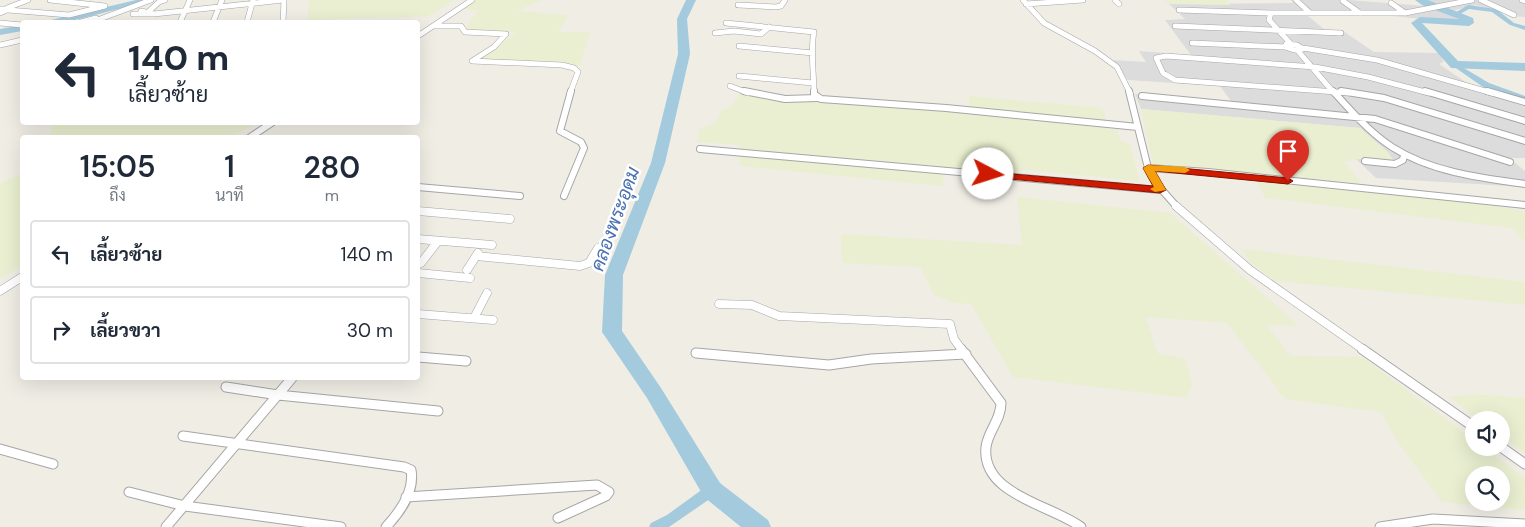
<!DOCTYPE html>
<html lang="th">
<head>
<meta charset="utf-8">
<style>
	body { margin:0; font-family:"DM Sans",Sarabun,sans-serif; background:#f2f2f3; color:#1f2937; height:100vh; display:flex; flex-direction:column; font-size:19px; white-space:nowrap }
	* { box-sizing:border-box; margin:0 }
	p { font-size:16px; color:#747a83 }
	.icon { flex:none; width:28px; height:28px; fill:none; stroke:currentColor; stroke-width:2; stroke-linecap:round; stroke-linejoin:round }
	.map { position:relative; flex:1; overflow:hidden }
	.drawer { position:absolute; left:20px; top:135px; width:400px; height:245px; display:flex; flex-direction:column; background:#fff; border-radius:5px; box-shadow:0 5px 20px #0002 }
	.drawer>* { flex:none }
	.top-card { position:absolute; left:20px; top:20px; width:400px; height:105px; border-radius:5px; box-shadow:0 5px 20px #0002; background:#fff; color:#1f2937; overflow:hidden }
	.controls { position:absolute; left:1465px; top:411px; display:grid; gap:10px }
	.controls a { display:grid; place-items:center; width:45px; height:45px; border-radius:50%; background:#fff; box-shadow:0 5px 20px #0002; font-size:25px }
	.pin { position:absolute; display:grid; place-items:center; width:42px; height:42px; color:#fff; margin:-51px -21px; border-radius:50% 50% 50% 0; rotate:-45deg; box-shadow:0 0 5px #0007 }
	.pin .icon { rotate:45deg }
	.me { position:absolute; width:55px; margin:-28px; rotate:95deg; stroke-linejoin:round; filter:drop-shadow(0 0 4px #0008) }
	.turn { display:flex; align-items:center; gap:18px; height:105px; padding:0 25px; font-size:22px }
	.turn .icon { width:65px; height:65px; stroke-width:2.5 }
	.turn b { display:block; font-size:35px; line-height:42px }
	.eta { display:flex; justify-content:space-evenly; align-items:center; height:85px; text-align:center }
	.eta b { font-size:30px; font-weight:600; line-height:35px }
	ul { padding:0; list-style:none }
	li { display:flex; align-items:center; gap:15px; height:68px; margin:0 10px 8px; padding:0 15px; border:2px solid #e0e1e3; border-radius:5px }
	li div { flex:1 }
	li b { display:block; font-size:19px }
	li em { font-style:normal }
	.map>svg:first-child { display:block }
	.residential { fill:#dddcdc }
	.farmland { fill:#e9efd0; fill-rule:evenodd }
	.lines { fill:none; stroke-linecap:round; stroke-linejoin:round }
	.canal { fill:#a4cade; fill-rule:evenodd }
	.river { fill:#a4cade; fill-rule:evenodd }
	.minor-far3-casing { stroke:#a6a6a6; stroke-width:6 }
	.minor-far2-casing { stroke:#a6a6a6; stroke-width:8 }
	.minor-far1-casing { stroke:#a6a6a6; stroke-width:9 }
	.minor-casing { stroke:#a6a6a6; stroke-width:11 }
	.minor-far3 { stroke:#fff; stroke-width:5 }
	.minor-far2 { stroke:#fff; stroke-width:6 }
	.minor-far1 { stroke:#fff; stroke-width:8 }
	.minor { stroke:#fff; stroke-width:9 }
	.route { fill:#cd1a00; stroke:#851100 }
	.slow { fill:#f59e0b }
	.labels { text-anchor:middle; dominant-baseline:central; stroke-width:5; stroke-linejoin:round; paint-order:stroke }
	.water-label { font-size:19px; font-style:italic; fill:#4970b1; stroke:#fff }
</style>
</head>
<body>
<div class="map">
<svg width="1525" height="527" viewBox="0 0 1525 527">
	<rect width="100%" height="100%" fill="#f0ede5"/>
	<!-- residential -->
	<path class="residential" d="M1291 0H1348L1426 6 1433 4 1426 0H1525V17L1512 16 1497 10 1475 5 1455 10 1447 8 1440 10 1459 18 1442 21 1392 16H1308L1325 30 1343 31 1374 52 1441 53 1443 62 1439 64 1467 83 1525 99V158H1509L1525 171V187L1376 178 1356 159 1393 161 1360 128 1141 109 1135 94 1231 101 1220 86 1128 80 1112 60 1146 62 1139 51 1191 55 1165 20 1185 19 1169 4 1293 3Z"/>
	<!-- farmland -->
	<path class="farmland" d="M309 0H453L430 16 308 20Z
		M475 0H542L517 11 569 15 558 32H590L580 65 480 60V57L500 46 516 32 467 29 470 20 480 10 460 9Z
		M1164 0H1225L1231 5 1169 4Z
		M740 94 969 112V96L1102 108 1110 129 1118 130 1120 141 1130 144 1140 181 1025 170 1011 174 944 171 943 186 740 166 739 145 697 142 700 128 714 124 722 110 731 107Z
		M1141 109 1360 128 1388 152 1394 161 1356 159 1344 162 1361 183 1153 164Z
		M53 123V122L256 123 232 137H50Z
		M22 173V265L0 279V184Z
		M1257 181 1485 204 1525 211V243L1512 228 1265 198Z
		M1017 197 1170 213 1299 326 1266 325 1291 356 1362 357 1474 440V448H1484L1525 478V510L1442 502 1397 441 1381 412 1285 399 1227 323 1146 317 1157 353 1185 359 1192 385 1186 398 1013 377 971 304 955 303 934 295 920 267 842 263 841 234 1022 245ZM1474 475H1501V502H1474Z
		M1242 249 1525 282V305L1275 281 1249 261Z
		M1471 394 1525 398V453L1501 436V420H1480L1449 397Z"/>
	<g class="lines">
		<!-- canal -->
		<path class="canal" d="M1468 5 1496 9 1514 23 1525 26V30L1510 25 1492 12 1469 9 1460 14 1455 13Z
			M1453 64H1457L1489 83 1525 96V100L1483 87 1453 66Z
			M712 484 717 486 719 490 717 494 669 527H649L651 523 667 515 707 486Z"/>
		<!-- river -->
		<path class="river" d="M136 0H154L67 22H50L51 20Z
			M686 0H696L687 19 690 54 665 163 623 275 622 331 661 388 720 483 768 520 771 527H741L704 497 647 398 602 332 605 275 651 163 678 54 677 19Z
			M1415 0H1428L1473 18 1474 23 1469 26 1422 23 1458 61 1525 63V71L1451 68 1411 23 1420 17 1459 19 1422 5Z
			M22 25V31L0 35V29Z"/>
		<!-- minor-far3 casing -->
		<g class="minor-far3-casing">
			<path id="minor-far3" d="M1023 0 1044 23 1095 51 1117 67 1130 93
				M1115 0 1119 4
				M1296 0 1309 12
				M1481 0 1514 15
				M1522 0 1525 1
				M1343 1 1360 13
				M1391 3 1405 13
				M1026 4 1083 0
				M738 5 776 7 781 6 785 0
				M7 8 28 0
				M0 9H9L0 13
				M8 10 69 15 105 6 50 0
				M1179 10 1271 13
				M147 13 159 2 165 0
				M133 14H154L141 11
				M154 14 283 0
				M81 22 96 18
				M92 22 151 0
				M180 22 190 0
				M213 22 222 0
				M247 22 253 0
				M283 22 284 0
				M0 23 22 25
				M726 23 814 32C810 51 814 72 814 93
				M434 26H461L465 32 506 34 494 47 472 61 562 65 574 68 578 72 570 93
				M1175 26 1341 33
				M715 33 734 31 761 34 769 27
				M418 36 472 0
				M1192 43 1285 47
				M1286 44 1297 45 1303 49 1294 50 1285 47Z
				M1291 44 1269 20 1271 13H1405L1472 0
				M0 45 22 40
				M739 46 813 53
				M1303 48 1377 60 1492 93
				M1298 51 1334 93
				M739 76 813 83
				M730 86 748 93
				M1349 93 1175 80 1163 73 1156 58 1166 56 1315 67 1368 77 1429 93"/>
		</g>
		<!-- minor-far2 casing -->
		<g class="minor-far2-casing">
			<path id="minor-far2" d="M744 91 785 99 817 98
				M814 91V94L821 99 946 108 1138 127
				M1129 91 1148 168 1155 182 1177 207
				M1333 91C1351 111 1369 132 1392 147 1431 172 1480 178 1525 184
				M1341 91 1384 98 1525 141
				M1425 91 1525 121
				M1487 91 1525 102
				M1142 96 1375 119 1510 162
				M249 138 273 122
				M700 149 1160 190
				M1365 161 1395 164 1403 160 1404 154
				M1148 168 1208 172 1525 205
				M418 187 520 196
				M564 196 584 148 581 142 560 131 571 91"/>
		</g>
		<!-- minor-far1 casing -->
		<g class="minor-far1-casing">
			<path id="minor-far1" d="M1176 206 1250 270 1364 350
				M418 211 510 219
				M418 239 492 245
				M476 256 580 266 589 263 598 248
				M421 263 438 241
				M467 270 478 253
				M418 273 470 278
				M0 291 22 277
				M719 304 752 305 779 316 950 324 954 339 962 350
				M418 314 493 320
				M474 318 487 293"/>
		</g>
		<!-- minor casing -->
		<g class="minor-casing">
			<path id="minor" d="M961 349 1001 403C1001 420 988 431 986 447 981 495 1052 505 1081 527
				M1362 349 1474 427
				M696 353 829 365 871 359 966 354
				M418 357 466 361
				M226 387 278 395 438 411
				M183 436 404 467 411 470C415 492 400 512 386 527
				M1501 447 1525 464
				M0 449 53 464
				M129 492 185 506 341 527
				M406 497 597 485 609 492 606 496 558 518
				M166 527 292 378
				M1380 527 1433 519 1525 524"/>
		</g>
		<!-- minor-far3 -->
		<use href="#minor-far3" class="minor-far3"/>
		<!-- minor-far2 -->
		<use href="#minor-far2" class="minor-far2"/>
		<!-- minor-far1 -->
		<use href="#minor-far1" class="minor-far1"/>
		<!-- minor -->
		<use href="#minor" class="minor"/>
	</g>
	<!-- route -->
	<path class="route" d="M1148 165 1288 178 1293 181 1288 184 1155 171 1166 190 1160 193 988 177 983 174 988 172 1153 186 1143 168Z"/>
	<!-- slow -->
	<path class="slow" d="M1148 165 1185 167 1190 170 1185 173 1155 171 1166 190 1155 192 1150 189 1154 187 1143 168Z"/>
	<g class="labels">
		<!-- water labels -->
		<g class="water-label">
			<text transform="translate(615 219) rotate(-70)">คลองพระอุดม</text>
		</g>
	</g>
</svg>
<div class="controls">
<a><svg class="icon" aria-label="sound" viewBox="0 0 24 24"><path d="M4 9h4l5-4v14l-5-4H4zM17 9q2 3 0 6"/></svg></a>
<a><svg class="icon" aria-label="search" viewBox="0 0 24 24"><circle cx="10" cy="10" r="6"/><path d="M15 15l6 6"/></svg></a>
</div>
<div class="pin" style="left:1288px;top:181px;background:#d93025"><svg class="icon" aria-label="arrive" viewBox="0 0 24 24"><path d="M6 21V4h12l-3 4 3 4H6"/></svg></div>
<svg class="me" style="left:988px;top:174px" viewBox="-20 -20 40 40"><circle r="19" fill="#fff"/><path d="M0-13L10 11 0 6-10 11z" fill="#cd1a00"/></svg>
<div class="top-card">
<div class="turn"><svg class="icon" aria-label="left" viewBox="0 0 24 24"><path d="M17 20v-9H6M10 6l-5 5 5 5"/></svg><div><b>140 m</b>เลี้ยวซ้าย</div></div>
</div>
<section class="drawer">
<div class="eta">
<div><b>15:05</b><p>ถึง</p></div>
<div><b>1</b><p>นาที</p></div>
<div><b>280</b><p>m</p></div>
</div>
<ul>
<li><svg class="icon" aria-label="left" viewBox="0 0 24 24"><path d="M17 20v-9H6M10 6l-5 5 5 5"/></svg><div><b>เลี้ยวซ้าย</b></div><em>140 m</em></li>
<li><svg class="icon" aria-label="right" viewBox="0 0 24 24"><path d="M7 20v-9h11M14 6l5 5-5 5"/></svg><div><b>เลี้ยวขวา</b></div><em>30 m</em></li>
</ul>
</section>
</div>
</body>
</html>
